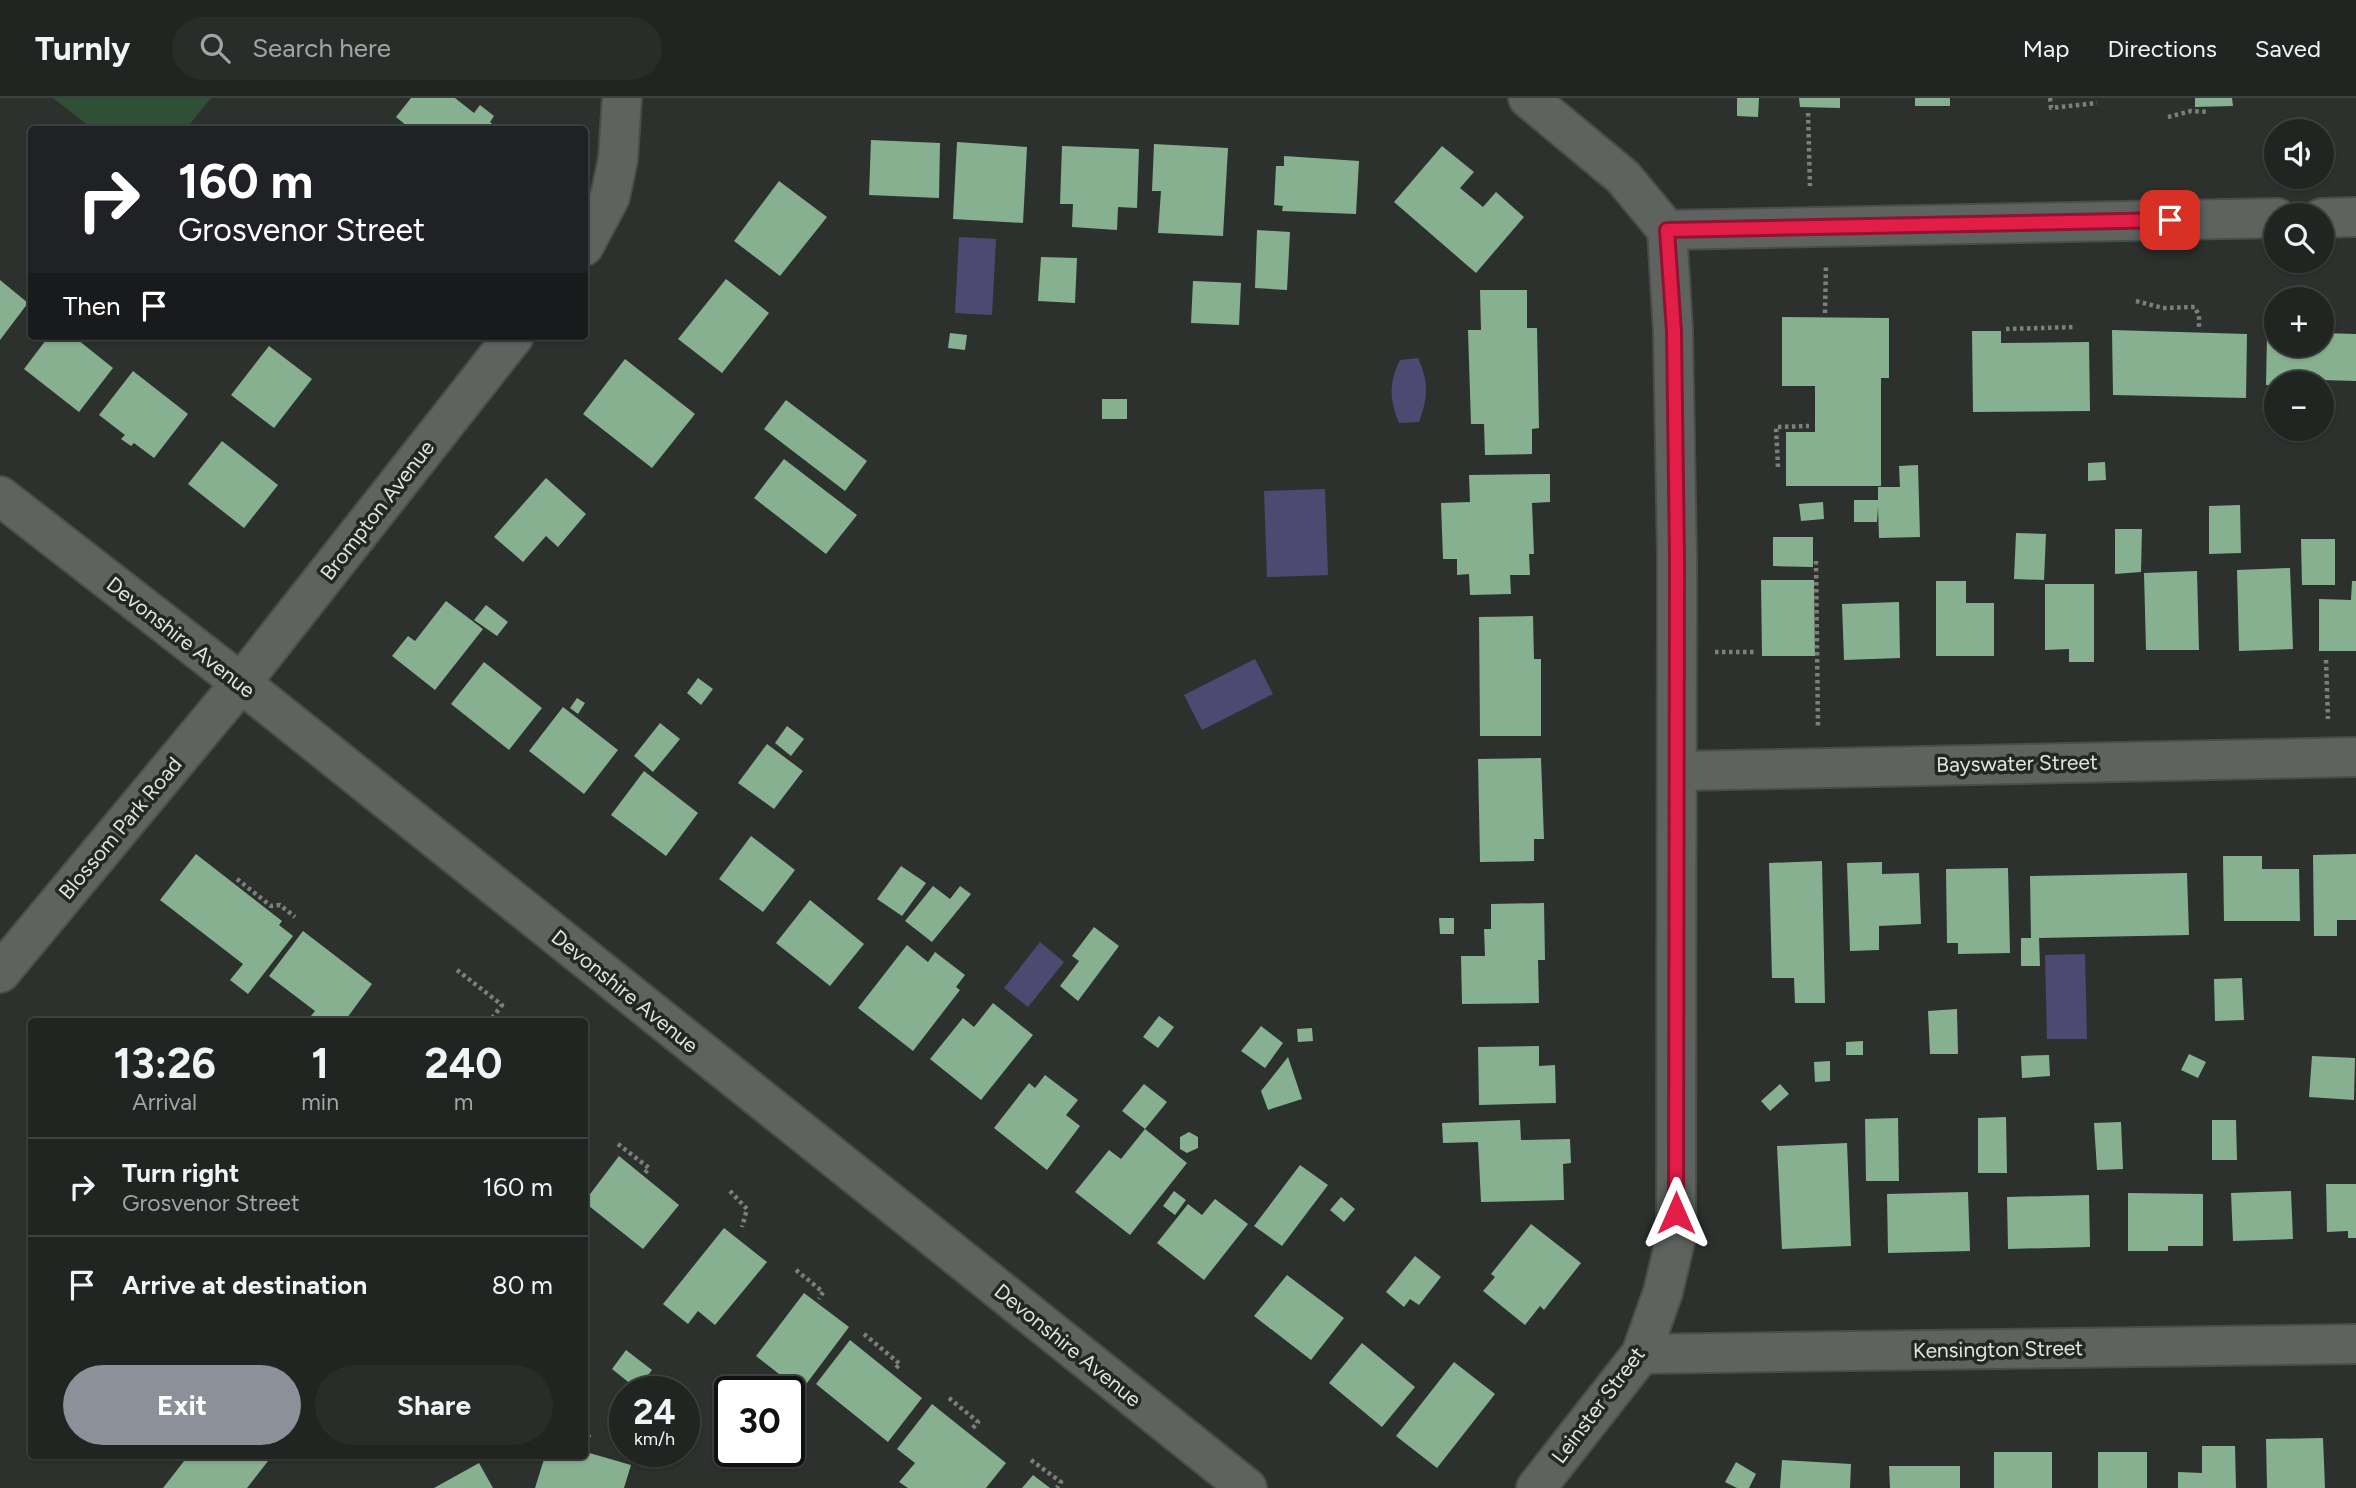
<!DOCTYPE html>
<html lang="en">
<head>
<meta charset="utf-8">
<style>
	body { margin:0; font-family:Figtree,sans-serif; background:#292d2a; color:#f1f3f6; height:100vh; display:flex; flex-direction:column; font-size:26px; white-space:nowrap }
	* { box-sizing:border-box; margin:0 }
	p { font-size:23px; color:#a2a5a5 }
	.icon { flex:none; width:38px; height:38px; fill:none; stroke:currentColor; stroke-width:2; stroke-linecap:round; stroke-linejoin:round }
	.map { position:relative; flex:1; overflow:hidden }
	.drawer { position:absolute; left:28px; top:920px; width:560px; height:441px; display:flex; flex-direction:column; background:#212522; border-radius:7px; box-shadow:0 2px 5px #0004,0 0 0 2px #3e4240 }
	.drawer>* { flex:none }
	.hud { position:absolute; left:28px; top:28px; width:560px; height:214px; border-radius:7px; box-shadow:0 2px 5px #0004,0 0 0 2px #3e4240; background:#202124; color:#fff; overflow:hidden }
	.tools { position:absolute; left:2264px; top:21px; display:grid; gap:14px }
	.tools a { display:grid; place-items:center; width:70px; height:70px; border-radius:50%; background:#212522; box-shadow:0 2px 5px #0004,0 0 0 2px #3e4240; font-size:35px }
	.speed { position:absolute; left:609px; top:1278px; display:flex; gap:14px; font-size:35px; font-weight:700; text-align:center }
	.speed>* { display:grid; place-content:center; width:91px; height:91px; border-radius:50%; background:#212522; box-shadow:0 2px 5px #0004,0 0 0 2px #3e4240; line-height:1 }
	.speed small { font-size:18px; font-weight:400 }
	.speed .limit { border:4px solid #111; border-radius:10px; background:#fff; color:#111 }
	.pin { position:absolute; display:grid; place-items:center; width:60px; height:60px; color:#fff; margin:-30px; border-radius:14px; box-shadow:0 4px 10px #0006 }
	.me { position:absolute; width:77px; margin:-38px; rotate:0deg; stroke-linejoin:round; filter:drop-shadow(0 0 5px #0008) }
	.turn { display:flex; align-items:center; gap:24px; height:147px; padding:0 35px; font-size:32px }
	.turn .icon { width:91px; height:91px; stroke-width:2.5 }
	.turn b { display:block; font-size:49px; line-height:60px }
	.then { display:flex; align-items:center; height:66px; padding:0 35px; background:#0003; gap:14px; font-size:26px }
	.eta { display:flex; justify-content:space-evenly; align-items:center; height:119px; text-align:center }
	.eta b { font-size:42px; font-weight:700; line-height:49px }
	.cta { display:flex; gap:14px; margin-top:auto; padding:14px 35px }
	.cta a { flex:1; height:80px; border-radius:42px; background:#8c9099; color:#fff; font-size:28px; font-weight:700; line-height:80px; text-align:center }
	.cta a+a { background:#292d2a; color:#f1f3f6 }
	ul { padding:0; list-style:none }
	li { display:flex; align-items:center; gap:21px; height:98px; padding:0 35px; border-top:2px solid #3e4240 }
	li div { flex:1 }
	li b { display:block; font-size:26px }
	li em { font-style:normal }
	header { display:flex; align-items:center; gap:42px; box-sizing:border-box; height:98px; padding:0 35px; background:#212522; border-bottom:2px solid #3e4240 }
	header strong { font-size:33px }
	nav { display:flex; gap:38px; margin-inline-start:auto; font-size:24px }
	.search { width:490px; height:63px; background:#292d2a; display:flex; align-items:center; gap:18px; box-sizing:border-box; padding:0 24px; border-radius:38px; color:#a2a5a5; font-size:26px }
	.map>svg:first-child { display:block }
	.green { fill:#304f37 }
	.water { fill:#4d4a72 }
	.building { fill:#87b090 }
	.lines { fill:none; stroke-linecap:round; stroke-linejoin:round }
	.minor-casing { stroke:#4a4e4a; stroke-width:42 }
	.secondary-casing { stroke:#4a4e4a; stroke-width:42 }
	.path { stroke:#7c807c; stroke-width:4.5; stroke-dasharray:3.5 3.5; stroke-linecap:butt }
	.minor { stroke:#5e635f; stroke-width:38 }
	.secondary { stroke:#5e635f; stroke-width:38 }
	.route-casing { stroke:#92132f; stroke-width:18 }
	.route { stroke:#e11d48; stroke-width:12 }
	.labels { text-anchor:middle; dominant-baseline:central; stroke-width:7; stroke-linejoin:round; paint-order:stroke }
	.street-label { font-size:21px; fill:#e0e3e0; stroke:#222723 }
</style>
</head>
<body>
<header>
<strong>Turnly</strong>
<div class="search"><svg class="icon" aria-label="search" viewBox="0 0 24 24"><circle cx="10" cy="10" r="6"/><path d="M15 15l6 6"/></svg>Search here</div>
<nav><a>Map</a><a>Directions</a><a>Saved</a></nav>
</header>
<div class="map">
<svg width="2356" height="1390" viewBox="0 0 2356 1390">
	<rect width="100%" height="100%" fill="#2c312d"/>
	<!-- green -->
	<path class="green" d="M53 0H211L186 31H93Z"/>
	<!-- water -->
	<path class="water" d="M959 139 996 141 992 217 955 215Z
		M1418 260C1429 284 1428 300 1419 324L1399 325C1389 301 1389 285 1400 262Z
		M1325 391 1328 477 1267 479 1264 393Z
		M1255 561 1273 596 1202 632 1184 597Z
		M1040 844 1064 864 1028 909 1004 890Z
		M2085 856 2087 941H2047L2045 857Z"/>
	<!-- building -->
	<path class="building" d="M411 0H455L474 15 480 7 494 18 490 24 499 32H412L396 19Z
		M1737 0H1759L1758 19 1737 18Z
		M1799 0H1840V10L1800 9Z
		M1915 0H1950V8H1915Z
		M2195 0H2232L2233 8 2195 9Z
		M871 42 940 45 939 100 869 97Z
		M957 44 1027 49 1023 125 953 121Z
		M1154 46 1228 50 1223 138 1158 135 1161 93H1152Z
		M1062 48 1139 51 1137 110 1118 109 1117 132 1072 129 1073 106H1060Z
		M1442 48 1474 74 1460 90 1483 109 1496 94 1524 119 1476 175 1394 104Z
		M1284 58 1359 63 1356 116 1282 113 1283 108 1274 107 1276 68H1284Z
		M779 83 827 119 780 178 734 143Z
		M1257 132 1290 134 1287 192 1255 190Z
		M1041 159 1077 160 1075 205 1038 203Z
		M726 181 769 215 722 275 678 241Z
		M0 182 28 205 0 242Z
		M1193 183 1241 185 1239 227 1191 225Z
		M1480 192H1527V230H1537L1539 330 1532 331V356L1485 357 1484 326H1471L1468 232H1481Z
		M1782 219 1889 220V280H1881V388H1786V334H1815V288H1782Z
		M2112 232 2247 236 2246 300 2113 297Z
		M1972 233H2001V245L2089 244 2090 313 1973 314Z
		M950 235 967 237 965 252 948 250Z
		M2322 235 2356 236V283L2282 281V285H2277V288L2266 287 2267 237H2277V247H2307V256H2316V247H2322Z
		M49 238H73L113 270 79 314 24 271Z
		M269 248 312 281 274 330 231 297Z
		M625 261 695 316 652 370 583 316Z
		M133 273 188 316 154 360 134 345 131 348 121 341 125 337 99 317Z
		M1102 301H1127V321H1102Z
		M786 302 867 363 845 393 764 331Z
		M222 343 278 387 244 430 188 386Z
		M784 361 857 417 826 456 754 400Z
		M2105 364 2106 382 2088 383V365Z
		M1918 367 1920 439 1879 440 1878 409 1877 424H1854V402H1878V389H1900L1899 368Z
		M1550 376V404L1532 405 1534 456H1529L1530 477H1510L1511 496 1470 497 1469 476 1457 477V461H1443L1441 405 1470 404 1469 377Z
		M546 380 586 416 558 449 546 438 523 464 494 439Z
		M1823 404 1824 421 1801 423 1799 406Z
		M2240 407 2241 455 2209 456V408Z
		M2115 431H2142L2141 474 2115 476Z
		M2016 435 2046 436 2044 482 2014 481Z
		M1773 439H1813V469L1773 468Z
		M2301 441H2335V487H2302Z
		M2290 470 2293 551 2239 553 2237 472Z
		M2197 473 2199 552H2146L2144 475Z
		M1761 482H1814L1815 558H1762Z
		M1936 483H1966V505H1994V558H1936Z
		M2352 483H2356V553H2319V501L2351 502Z
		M2045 486H2094V564H2069V551L2045 552Z
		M446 503 483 531 435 592 392 558 408 538 415 543Z
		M1899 504 1900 560 1844 562 1842 506Z
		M486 507 508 524 497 538 474 522Z
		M1533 518 1534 561H1541V638H1480L1479 519Z
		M484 564 542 610 509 652 451 606Z
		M698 580 713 591 701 607 687 595Z
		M577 600 585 605 578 616 570 610Z
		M563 609 618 652 584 696 529 653Z
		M660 625 680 641 653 674 634 658Z
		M787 628 804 641 791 658 775 645Z
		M767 646 803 673 774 711 738 685Z
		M1541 660 1544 741H1534V763L1480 764 1478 661Z
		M644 673 698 715 666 758 611 717Z
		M751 738 795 772 763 814 719 781Z
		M196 756 282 823 279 827 293 838 248 896 230 882 243 866 160 802Z
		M2356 756V822H2337V838H2314L2313 757Z
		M2223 758H2262V771H2299L2300 823H2224Z
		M1822 763 1825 905H1795L1794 880H1772L1769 765Z
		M1882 764V776L1919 775 1921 826 1879 828V852L1850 853 1847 765Z
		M901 768 926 785 902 818 877 801Z
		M2008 770 2010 855 1958 856V845H1947L1946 771Z
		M2187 775 2189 837 2039 840 2040 868H2021V840H2031L2030 778Z
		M933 788 950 801 960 788 971 796 932 844 905 823Z
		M810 802 864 846 830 888 776 845Z
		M1544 805 1545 862H1538L1539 905 1462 906 1461 858H1485L1484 831H1491V806Z
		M1439 820H1454V836H1440Z
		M1094 829 1119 848 1078 903 1060 888 1079 863 1072 858Z
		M303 833 372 886 344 924H306L315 913 269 878Z
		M907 847 928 864 935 854 965 877 956 889 960 892 913 953 858 910Z
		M2242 880 2244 922 2215 923 2214 881Z
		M993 905 1033 937 981 1002 930 961 963 920 974 929Z
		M1957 911 1958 956H1930L1928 913Z
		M1159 918 1174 929 1158 950 1143 939Z
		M1261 928 1283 945 1265 970 1241 953Z
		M1312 930 1313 943 1298 944 1297 931Z
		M1863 943V957H1846V944Z
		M1539 948V968L1555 967 1556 1005 1479 1007 1478 949Z
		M2189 956 2206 964 2198 980 2181 972Z
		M2049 957 2050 978 2022 980 2021 958Z
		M2312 958 2355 960 2354 1002 2309 999Z
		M1288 959 1302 1001 1268 1012 1261 993Z
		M1830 963V983L1815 984 1814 964Z
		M1045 977 1078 1002 1066 1017 1080 1028 1047 1072 994 1030 1029 985 1035 990Z
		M1144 986 1167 1004 1145 1031 1122 1013Z
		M1780 986 1789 996 1770 1013 1761 1003Z
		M2006 1019 2007 1075H1978V1020Z
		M1898 1020 1899 1083H1866L1865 1021Z
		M1520 1022 1521 1042 1570 1041 1571 1065 1563 1066 1564 1102 1481 1104 1478 1044 1443 1045 1442 1025Z
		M2212 1022H2236L2237 1062H2212Z
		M2121 1024 2123 1071 2097 1072 2094 1025Z
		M1145 1031 1187 1065 1130 1137 1075 1094 1109 1052 1121 1061Z
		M1189 1034 1198 1039V1050L1187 1055 1180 1051V1039Z
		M1847 1045 1851 1148 1782 1151 1777 1048Z
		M619 1058 679 1107 643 1151 584 1104Z
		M1300 1067 1328 1087 1282 1148 1254 1128Z
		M2326 1086H2356V1140H2348V1133L2327 1134Z
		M1174 1093 1186 1102 1175 1117 1163 1108Z
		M2291 1093 2293 1141 2233 1143 2231 1095Z
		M1968 1094 1970 1153 1888 1155 1887 1096Z
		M2128 1095 2203 1096V1148H2168V1153H2128Z
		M2089 1097 2090 1149 2008 1151 2007 1099Z
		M1341 1099 1355 1111 1344 1124 1330 1112Z
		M1215 1101 1248 1126 1204 1182 1157 1145 1188 1106 1202 1117Z
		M1531 1126 1581 1165 1544 1212 1540 1208 1525 1227 1483 1193 1495 1179 1491 1176Z
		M724 1130 767 1164 715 1227 698 1213 688 1226 663 1206Z
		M1415 1158 1441 1179 1419 1207 1410 1201 1404 1209 1386 1194Z
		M1287 1177 1344 1220 1311 1262 1254 1218Z
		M804 1195 849 1229 801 1293 756 1258Z
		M850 1242 922 1300 888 1344 816 1286Z
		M1362 1245 1415 1289 1382 1329 1329 1285Z
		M626 1252 652 1272 637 1291 612 1271Z
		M1454 1264 1495 1296 1437 1370 1396 1338Z
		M932 1306 1006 1365 986 1390H908L899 1384 915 1365 897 1351Z
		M584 1335 591 1337 586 1354 631 1367 624 1390H535L545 1358H584Z
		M2323 1340 2325 1390H2267L2266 1341Z
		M2202 1348H2235L2236 1390H2178V1374L2202 1375Z
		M735 1353H755L745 1365 733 1356Z
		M1994 1354H2052V1390H1994Z
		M2098 1354H2147V1390H2098Z
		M188 1358H272L247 1390H163Z
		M1782 1362 1851 1366 1850 1390H1780Z
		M1736 1364 1756 1376 1749 1390H1737L1725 1384Z
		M479 1365 493 1390H434Z
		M1889 1368H1960V1390H1890Z
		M1033 1377 1050 1390H1022Z"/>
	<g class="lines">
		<!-- minor casing -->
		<g class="minor-casing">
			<path id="minor" d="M1528 0 1623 79 1667 132
				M2322 120 2356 119
				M1667 132 2277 120
				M584 148 610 99 618 61 622 0
				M1678 673 2356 659
				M0 875 241 585 514 238
				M1641 1256 2356 1246
				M1536 1390 1641 1256 1663 1194 1676 1139 1677 460 1673 233 1667 132"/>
		</g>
		<!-- secondary casing -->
		<g class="secondary-casing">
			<path id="secondary" d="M0 398 241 585 1247 1390"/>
		</g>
		<!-- path -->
		<path class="path" d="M2050 0 2051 10 2097 5
			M1808 15 1810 88
			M2168 19 2191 13 2209 14
			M2136 203 2163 210 2195 209 2199 218V230
			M1825 215 1826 167
			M2006 231 2076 229
			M1778 369 1776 329 1809 328
			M1816 463 1818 630
			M1715 554H1756
			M2326 562 2328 621
			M237 781 271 808 280 807 295 819
			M457 872 502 907 489 924
			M618 1046 649 1070 645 1075
			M730 1093 747 1111 742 1129
			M796 1172 823 1194 819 1201
			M864 1236 900 1266 895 1271
			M949 1300 978 1324 971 1332
			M1031 1362 1061 1384 1057 1390"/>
		<!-- minor -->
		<use href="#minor" class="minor"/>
		<!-- secondary -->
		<use href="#secondary" class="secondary"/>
	</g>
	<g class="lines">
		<!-- route casing -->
		<g class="route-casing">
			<path id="route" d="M1676 1115 1677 460 1674 233 1667 132 2170 122"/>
		</g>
		<!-- route -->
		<use href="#route" class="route"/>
	</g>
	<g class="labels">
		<!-- street labels -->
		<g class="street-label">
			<text transform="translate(377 412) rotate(-52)">Brompton Avenue</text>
			<text transform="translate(181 539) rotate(38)">Devonshire Avenue</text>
			<text transform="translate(2017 665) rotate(-1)">Bayswater Street</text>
			<text transform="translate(120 730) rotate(-50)">Blossom Park Road</text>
			<text transform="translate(625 893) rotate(39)">Devonshire Avenue</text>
			<text transform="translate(1068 1247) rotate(39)">Devonshire Avenue</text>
			<text transform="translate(1998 1251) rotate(-1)">Kensington Street</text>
			<text transform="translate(1598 1307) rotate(-53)">Leinster Street</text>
		</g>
	</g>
</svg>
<div class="tools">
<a><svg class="icon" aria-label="sound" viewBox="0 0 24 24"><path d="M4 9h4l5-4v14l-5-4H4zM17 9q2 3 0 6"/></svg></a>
<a><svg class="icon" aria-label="search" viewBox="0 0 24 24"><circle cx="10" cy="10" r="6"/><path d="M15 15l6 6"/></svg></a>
<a>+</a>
<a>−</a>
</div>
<div class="speed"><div>24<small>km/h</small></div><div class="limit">30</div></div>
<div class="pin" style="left:2170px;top:122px;background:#d93025"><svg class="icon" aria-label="arrive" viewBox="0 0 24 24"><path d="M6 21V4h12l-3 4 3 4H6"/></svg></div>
<svg class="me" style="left:1676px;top:1115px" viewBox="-20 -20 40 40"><path d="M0-17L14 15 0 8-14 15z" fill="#e11d48" stroke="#fff" stroke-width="4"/></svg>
<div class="hud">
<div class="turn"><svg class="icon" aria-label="right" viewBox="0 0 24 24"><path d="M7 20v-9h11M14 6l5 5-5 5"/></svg><div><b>160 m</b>Grosvenor Street</div></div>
<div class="then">Then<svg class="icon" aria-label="arrive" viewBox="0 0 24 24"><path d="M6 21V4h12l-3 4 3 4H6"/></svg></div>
</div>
<section class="drawer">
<div class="eta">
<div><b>13:26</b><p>Arrival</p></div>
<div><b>1</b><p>min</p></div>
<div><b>240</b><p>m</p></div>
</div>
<ul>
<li><svg class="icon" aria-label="right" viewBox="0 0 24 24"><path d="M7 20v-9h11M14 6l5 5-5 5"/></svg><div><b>Turn right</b><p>Grosvenor Street</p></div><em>160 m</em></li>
<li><svg class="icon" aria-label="arrive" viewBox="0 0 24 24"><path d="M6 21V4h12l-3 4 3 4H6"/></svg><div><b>Arrive at destination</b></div><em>80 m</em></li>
</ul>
<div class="cta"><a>Exit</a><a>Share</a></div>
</section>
</div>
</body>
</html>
